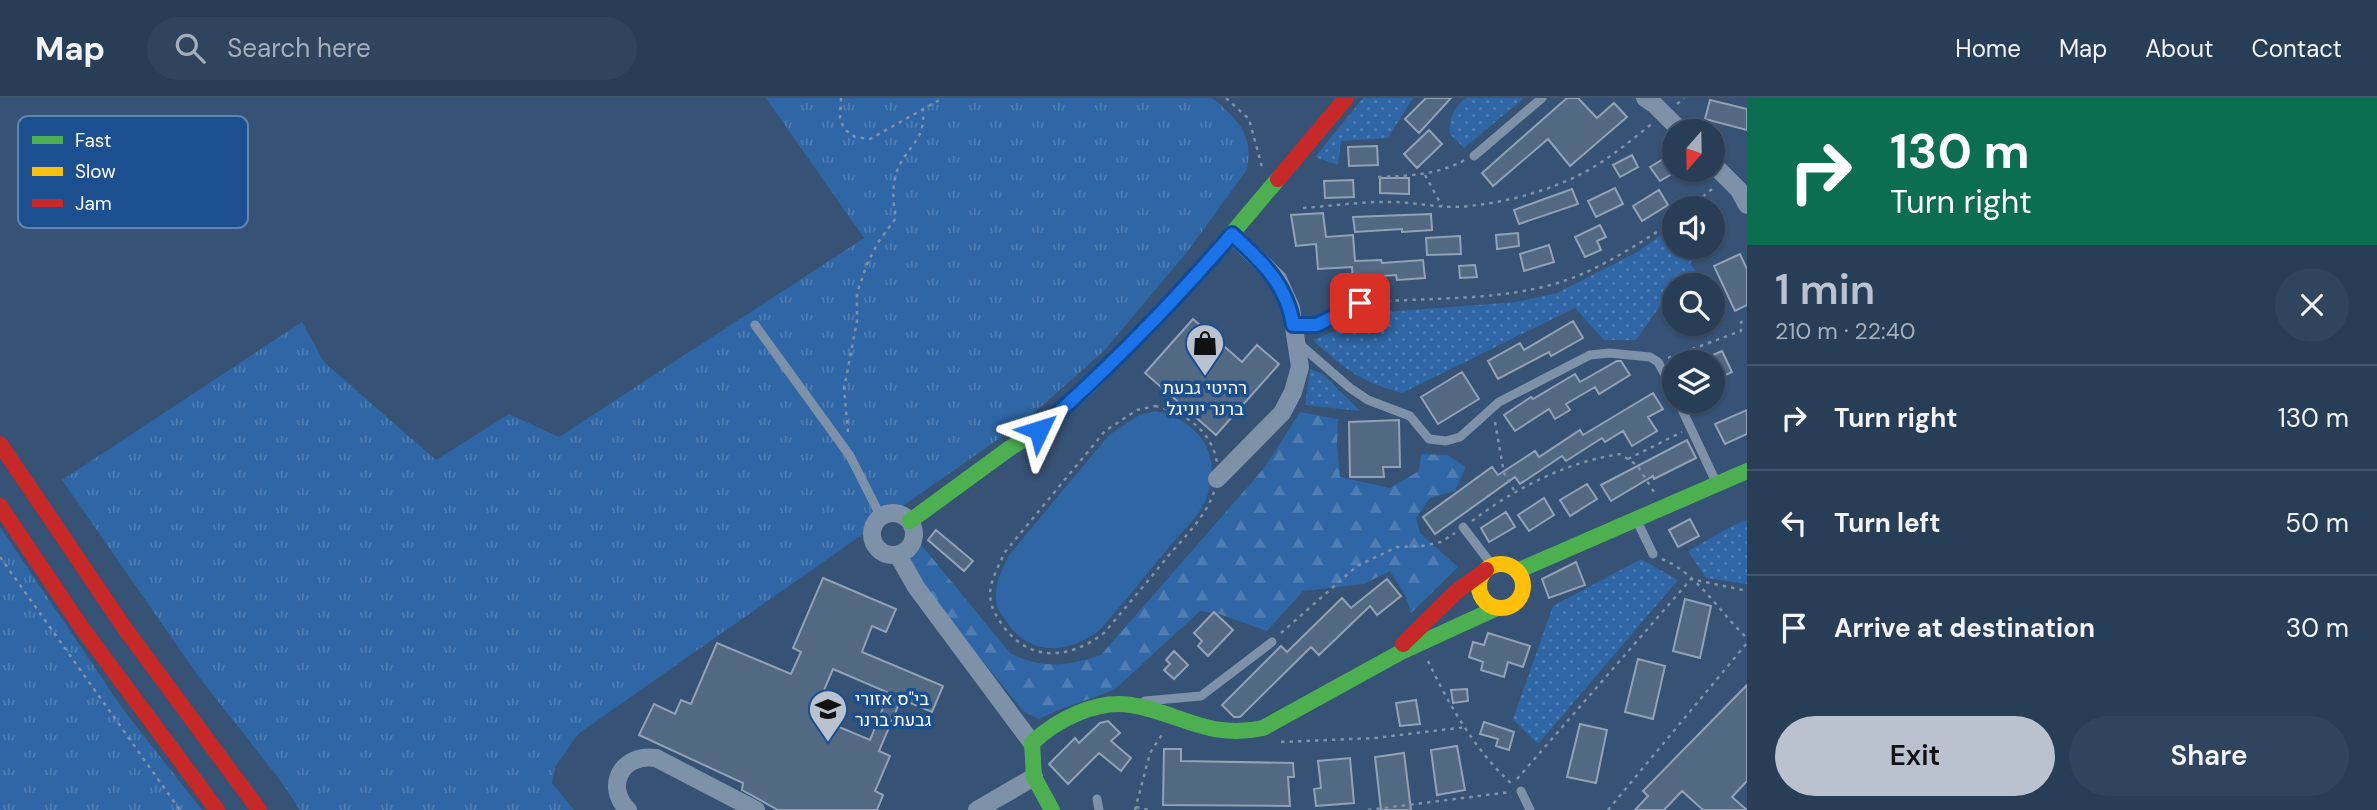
<!DOCTYPE html>
<html lang="en">
<head>
<meta charset="utf-8">
<style>
	body { margin:0; font-family:"DM Sans",Heebo,sans-serif; background:#30455d; color:#f1f3f6; height:100vh; display:flex; flex-direction:column; font-size:26px; white-space:nowrap }
	* { box-sizing:border-box; margin:0 }
	p { font-size:23px; color:#a5aeba }
	.icon { flex:none; width:38px; height:38px; fill:none; stroke:currentColor; stroke-width:2; stroke-linecap:round; stroke-linejoin:round }
	.map { position:relative; flex:1; overflow:hidden }
	.panel { display:flex; flex-direction:column; background:#283e57; width:630px }
	.panel>* { flex:none }
	.top-card { background:#0b6e4f; color:#fff; overflow:hidden }
	.needle { width:46px; rotate:200deg }
	.fabs { position:absolute; left:1662px; top:21px; display:grid; gap:14px }
	.fabs a { display:grid; place-items:center; width:63px; height:63px; border-radius:50%; background:#283e57; box-shadow:0 2px 5px #0004,0 0 0 2px #44576d; font-size:35px }
	.pin { position:absolute; display:grid; place-items:center; width:60px; height:60px; color:#fff; margin:-30px; border-radius:14px; box-shadow:0 4px 10px #0006 }
	.me { position:absolute; width:77px; margin:-38px; rotate:49deg; stroke-linejoin:round; filter:drop-shadow(0 0 5px #0008) }
	.turn { display:flex; align-items:center; gap:24px; height:147px; padding:0 28px; font-size:32px }
	.turn .icon { width:91px; height:91px; stroke-width:2.5 }
	.turn b { display:block; font-size:49px; line-height:60px }
	.round { display:grid; place-items:center; flex:none; width:74px; height:74px; border-radius:37px; background:#30455d }
	.head { display:flex; align-items:center; justify-content:space-between; height:119px; padding:0 28px }
	h1 { font-size:42px; font-weight:600; line-height:52px; color:#b9c2ce }
	.action { display:flex; gap:14px; margin-top:auto; padding:14px 28px }
	.action a { flex:1; height:80px; border-radius:42px; background:#b9c2ce; color:#111; font-size:28px; font-weight:600; line-height:80px; text-align:center }
	.action a+a { background:#30455d; color:#f1f3f6 }
	ul { padding:0; list-style:none }
	li { display:flex; align-items:center; gap:21px; height:105px; padding:0 28px; border-top:2px solid #44576d }
	li div { flex:1 }
	li b { display:block; font-size:26px }
	li em { font-style:normal }
	header { display:flex; align-items:center; gap:42px; box-sizing:border-box; height:98px; padding:0 35px; background:#283e57; border-bottom:2px solid #44576d }
	header strong { font-size:33px }
	nav { display:flex; gap:38px; margin-inline-start:auto; font-size:24px }
	.search { width:490px; height:63px; background:#30455d; display:flex; align-items:center; gap:18px; box-sizing:border-box; padding:0 24px; border-radius:38px; color:#a5aeba; font-size:26px }
	main { display:flex; flex:1; min-height:0 }
	.map>svg:first-child { display:block }
	.grass { fill:url(#grass-tufts) }
	.forest { fill:url(#forest-firs) }
	.park { fill:url(#park-dots) }
	.pitch { fill:#2f66a5 }
	.building { fill:#526984; stroke:#92a2b6; stroke-width:2; fill-rule:evenodd }
	.lines { fill:none; stroke-linecap:round; stroke-linejoin:round }
	.path { stroke:#7d92a8; stroke-width:2.5; stroke-dasharray:3.5 5; stroke-linecap:butt }
	.lane { stroke:#7d92a8; stroke-width:9 }
	.street { stroke:#7d92a8; stroke-width:18 }
	.fast { stroke:#4caf50; stroke-width:16 }
	.slow { stroke:#ffc107; stroke-width:16 }
	.jam { stroke:#c62828; stroke-width:16 }
	.route-casing { stroke:#114b97; stroke-width:18 }
	.route { stroke:#1a73e8; stroke-width:12 }
	.labels { text-anchor:middle; dominant-baseline:central; stroke-width:7; stroke-linejoin:round; paint-order:stroke }
	.poi-label { font-size:18px; fill:#fff; stroke:#1b4f8f }
	.key { fill:#1b4f8f; stroke:#5f84b1; stroke-width:2 }
	.key-label { font-size:19px; fill:#fff }
</style>
</head>
<body>
<header>
<strong>Map</strong>
<div class="search"><svg class="icon" aria-label="search" viewBox="0 0 24 24"><circle cx="10" cy="10" r="6"/><path d="M15 15l6 6"/></svg>Search here</div>
<nav><a>Home</a><a>Map</a><a>About</a><a>Contact</a></nav>
</header>
<main>
<div class="map">
<svg width="1747" height="712" viewBox="0 0 1747 712">
	<defs>
		<pattern id="grass-tufts" width="24" height="20" patternUnits="userSpaceOnUse" patternTransform="scale(1.75)"><rect width="24" height="20" fill="#2f66a5"/><path d="M3 7l-1-3M5 7V3M7 7l1-3M15 17l-1-3M17 17v-4M19 17l1-3" fill="none" stroke="#4e7db2"/></pattern>
		<pattern id="forest-firs" width="22" height="20" patternUnits="userSpaceOnUse" patternTransform="scale(1.75)"><rect width="22" height="20" fill="#2f66a5"/><path d="M5 1l3.5 6h-7zM16 11l3.5 6h-7z" fill="#4e7db2"/></pattern>
		<pattern id="park-dots" width="8" height="8" patternUnits="userSpaceOnUse" patternTransform="scale(1.75)"><rect width="8" height="8" fill="#2f66a5"/><path d="M2 2h.1M6 6h.1" fill="none" stroke="#4e7db2" stroke-width="1.8" stroke-linecap="round"/></pattern>
	</defs>
	<rect width="100%" height="100%" fill="#365274"/>
	<!-- grass -->
	<path class="grass" d="M766 0H1212C1237 20 1256 39 1246 73L1187 154 1104 253 1027 321 578 636 555 669 552 685 574 712H300L280 682 199 579 62 382 302 224 324 264 436 362 509 316 559 339 864 140Z
		M0 429 122 610 202 712H0Z"/>
	<!-- forest -->
	<path class="forest" d="M1300 314 1338 321 1337 345 1340 379 1390 390 1419 373 1421 356 1448 357 1466 369 1455 393 1430 400 1416 420 1420 435 1458 469 1411 515 1405 497 1390 473 1364 486 1303 493 1267 533 1219 516 1200 513 1114 592 1056 613 1039 621 1023 613 923 489 907 459 914 455 919 444 1010 555C1045 572 1065 568 1101 557L1265 369Z"/>
	<!-- park -->
	<path class="park" d="M1363 0H1413L1388 40 1341 43 1338 67 1315 59Z
		M1466 0H1522L1523 1 1464 50 1450 36C1449 20 1453 10 1466 0Z
		M1675 127V149H1706L1690 165 1703 184 1697 187H1675V197L1665 201 1636 242H1604L1575 210 1402 295C1361 284 1344 271 1313 242L1350 227 1372 215 1516 204 1557 195 1639 153Z
		M1310 271 1323 276 1360 313 1305 307Z
		M1747 422V486L1706 480 1688 453 1732 428Z
		M1641 461 1678 482 1538 646 1513 621 1553 508Z"/>
	<!-- pitch -->
	<path class="pitch" d="M1155 313C1202 323 1225 360 1204 406 1196 421 1181 435 1170 448 1147 476 1124 504 1101 531 1069 556 1030 560 1006 523 999 514 994 505 996 493 997 480 1004 468 1009 457L1109 337 1139 317Z"/>
	<!-- building -->
	<path class="building" d="M1426 0H1451L1419 35 1405 21Z
		M1567 0H1578L1597 20 1614 5 1627 19 1570 68 1548 41 1493 88 1482 75Z
		M1710 2 1747 11V32L1705 21Z
		M1429 32 1442 46 1417 70 1404 56Z
		M1377 48 1378 67 1349 68 1348 49Z
		M1675 54V74L1660 83 1650 69Z
		M1632 57 1638 69 1620 79 1613 67Z
		M1380 80H1409V96L1380 95Z
		M1353 82 1354 99 1325 100 1324 83Z
		M1615 90 1623 106 1596 119 1588 103Z
		M1572 91 1578 106 1519 126 1514 112Z
		M1659 92 1668 107 1642 123 1633 108Z
		M1323 115 1326 139 1353 137 1355 163 1381 162 1382 165 1423 162 1425 180 1397 182 1396 177 1369 179 1370 186 1353 187 1352 169 1318 171 1316 146 1296 148 1291 117Z
		M1431 116 1432 132 1402 134V131L1355 134 1353 119Z
		M1600 127 1606 139 1597 143 1601 152 1585 159 1575 139Z
		M1518 135 1519 148 1497 151 1496 137Z
		M1460 138 1461 156 1427 157 1426 140Z
		M1549 147 1554 164 1524 173 1520 156Z
		M1740 156 1747 171V207L1735 213 1714 168Z
		M1475 167 1477 179 1460 180 1459 168Z
		M1193 221 1242 264 1257 247 1279 266 1216 337 1145 275Z
		M1573 223 1583 240 1551 258 1549 254 1498 281 1488 263 1520 245 1524 252Z
		M1722 253 1732 274 1713 283V257Z
		M1617 263H1621L1630 277 1599 296 1595 289 1566 306 1570 312 1555 321 1549 311 1515 333 1504 317 1531 299 1533 301 1575 276 1580 284Z
		M1462 274 1479 301 1438 326 1421 299Z
		M1653 295 1663 311 1648 319 1657 333 1632 348 1623 333 1605 344 1602 340 1566 363 1562 358 1520 386 1515 379 1435 436 1423 419 1492 369 1498 377 1535 353 1539 359 1580 332 1583 337Z
		M1747 312V336L1725 346 1715 326Z
		M1399 322 1400 369H1383L1384 379H1350L1349 324Z
		M1687 342 1696 360 1654 381 1653 378 1611 403 1601 387Z
		M1587 386 1597 401 1570 418 1560 402Z
		M1544 400 1554 417 1529 433 1518 417Z
		M1506 414 1515 429 1489 444 1481 430Z
		M1690 421 1699 438 1678 449 1669 432Z
		M936 432 973 463 964 473 928 442Z
		M1576 464 1585 487 1549 500 1542 481Z
		M823 480 896 511 886 534 872 528 862 554 943 588 932 614 901 601 879 653 890 658 875 693 883 697 877 712H778L742 692 743 685 639 637 654 606 675 616 681 602 691 606 717 545 791 576 801 554 793 550ZM833 571 889 595 870 642 813 618Z
		M1387 481 1401 498 1377 517 1370 508 1319 557 1311 549 1240 619H1234L1222 607 1281 548 1287 554 1342 500 1351 510Z
		M1685 501 1711 508 1700 560 1673 553Z
		M1214 514 1233 532 1208 558 1198 548 1202 543 1194 535Z
		M1488 535 1530 548 1523 569 1508 564 1504 579 1481 572 1483 564 1469 559 1473 544 1484 547Z
		M1174 553 1188 567 1174 581 1164 572 1170 566 1166 562Z
		M1638 561 1665 568 1653 621 1625 614Z
		M1747 587V683L1732 699 1747 712H1703L1682 693 1664 712H1635L1648 698 1643 693Z
		M1467 591 1468 603 1453 605 1451 592Z
		M1416 602 1420 626 1400 628 1396 605Z
		M1108 623 1120 635 1111 643 1131 660 1121 673 1099 655 1068 686 1049 666 1075 640 1079 645 1100 625Z
		M1484 624 1514 634 1509 652 1496 648 1498 641 1480 636Z
		M1580 626 1607 632 1596 685 1567 679Z
		M1457 648 1465 692 1437 697 1431 652Z
		M1164 651H1181V663L1293 665 1294 679H1288L1290 708 1163 707Z
		M1404 655 1411 712H1381L1375 659Z
		M1350 660 1354 705 1316 708 1314 691 1321 690 1318 663Z"/>
	<g class="lines">
		<!-- path -->
		<path class="path" d="M841 0 840 20 844 31 855 39 870 41 943 0
			M1226 0 1249 21 1262 69
			M1677 6 1684 0
			M1425 77 1442 108
			M1378 79C1410 78 1436 77 1465 62
			M1303 110C1333 108 1364 103 1394 104 1420 105 1444 111 1469 108 1507 104 1549 93 1583 75 1608 62 1630 43 1653 25
			M1690 110 1713 90
			M1370 204C1438 199 1518 204 1582 176 1614 162 1645 142 1675 122
			M1668 260 1741 233V224L1747 221
			M1155 308C1206 318 1235 363 1206 411 1196 428 1182 442 1169 457 1148 483 1126 509 1104 535 1069 562 1028 565 1001 525 995 516 990 507 990 495 991 481 999 467 1005 454L1105 333 1137 312Z
			M1495 324 1504 375 1515 394
			M848 334 844 291 857 223V195L867 166 879 143 896 120C893 105 892 91 896 76 904 49 926 45 923 12
			M1628 361 1682 334
			M1472 423C1514 391 1566 364 1620 356L1637 367 1654 394
			M0 459 180 712
			M1662 461C1697 475 1720 515 1747 540
			M1281 535 1357 468 1397 449 1422 448 1441 444 1455 435
			M1428 563C1449 607 1476 654 1513 687
			M1281 644 1375 640 1466 629
			M1517 681 1691 481 1747 493
			M1136 709 1149 712
			M1135 712 1150 655 1163 635
			M1368 712 1510 694
			M1608 712 1747 545"/>
		<!-- lane -->
		<path class="lane" d="M1474 58 1542 0
			M755 227 850 358 881 419
			M1293 227H1317L1360 205
			M1297 244 1350 290 1368 302 1410 318 1429 341 1446 343 1460 339 1499 304 1590 257 1609 255 1650 259 1658 264 1675 295
			M1678 303 1716 384
			M1637 423 1653 456
			M1463 429 1492 467
			M1145 603 1201 598 1272 544
			M1521 693 1530 712
			M1097 701 1099 712"/>
		<!-- street -->
		<path class="street" d="M1645 0 1655 7 1681 33
			M1713 66 1739 92 1747 107
			M1217 381 1282 315 1293 294 1300 269 1291 210 1278 181 1232 136
			M872 436a21 21 0 1 1 42 0a21 21 0 1 1-42 0Z
			M898 457 916 489 1032 645
			M628 712C604 688 622 655 656 660L756 712
			M977 712 1034 679"/>
		<!-- fast -->
		<path class="fast" d="M910 423 1010 350 1039 332 1090 287 1196 178 1278 81
			M1517 473 1747 373
			M1052 712 1034 679 1032 645C1056 622 1097 601 1131 607 1181 615 1208 642 1263 630L1401 554 1497 510"/>
		<!-- slow -->
		<path class="slow" d="M1479 488a22 22 0 1 1 44 0a22 22 0 1 1-44 0Z"/>
		<!-- jam -->
		<path class="jam" d="M1278 81 1346 0
			M0 346 126 532 259 712
			M0 408 82 530 217 712
			M1403 546 1457 493 1486 472"/>
	</g>
	<g class="lines">
		<!-- route casing -->
		<g class="route-casing">
			<path id="route" d="M1039 332C1108 271 1172 206 1232 136 1261 163 1287 186 1293 227H1317L1360 205"/>
		</g>
		<!-- route -->
		<use href="#route" class="route"/>
	</g>
	<!-- icons -->
	<defs>
		<g id="shop-pin" transform="scale(2.0125)"><path d="M0 17L-7.5 6A9.5 9.5 0 1 1 7.5 6Z" fill="#b9c2ce" stroke="#1b4f8f"/><path d="M-5-2.5h2.3a2.7 3.5 0 0 1 5.4 0H5L5.5 6h-11ZM-1.5-2.5h3a1.5 2.3 0 0 0-3 0Z" fill="#111"/></g>
		<g id="school-pin" transform="scale(2.0125)"><path d="M0 17L-7.5 6A9.5 9.5 0 1 1 7.5 6Z" fill="#b9c2ce" stroke="#1b4f8f"/><path d="M0-5L7-2L0 1L-7-2ZM-4 1L0 2.5L4 1V4Q0 6-4 4Z" fill="#111"/></g>
	</defs>
	<g fill-rule="evenodd">
		<use href="#shop-pin" x="1205" y="245"/>
		<use href="#school-pin" x="828" y="611"/>
	</g>
	<g class="labels">
		<!-- poi labels -->
		<g class="poi-label">
			<text x="1205" y="290">רהיטי גבעת<tspan x="1205" dy="21">ברנר יוניגל</tspan></text>
			<text x="855" y="601" text-anchor="start">בי"ס אזורי<tspan x="855" dy="21">גבעת ברנר</tspan></text>
		</g>
	</g>
	<!-- legend -->
	<rect x="18" y="18" width="230" height="112" rx="10" class="key"/>
	<rect x="32" y="38" width="31" height="8" fill="#4caf50"/>
	<rect x="32" y="69" width="31" height="9" fill="#ffc107"/>
	<rect x="32" y="101" width="31" height="8" fill="#c62828"/>
	<g class="key-label">
		<text x="75" y="49">Fast</text>
		<text x="75" y="80">Slow</text>
		<text x="75" y="112">Jam</text>
	</g>
</svg>
<div class="fabs">
<a><svg class="needle" viewBox="-14 -14 28 28"><path d="M0-13l5 13h-10z" fill="#e53935"/><path d="M0 13l5-13h-10z" fill="#a5aeba"/></svg></a>
<a><svg class="icon" aria-label="sound" viewBox="0 0 24 24"><path d="M4 9h4l5-4v14l-5-4H4zM17 9q2 3 0 6"/></svg></a>
<a><svg class="icon" aria-label="search" viewBox="0 0 24 24"><circle cx="10" cy="10" r="6"/><path d="M15 15l6 6"/></svg></a>
<a><svg class="icon" aria-label="layers" viewBox="0 0 24 24"><path d="M12 4l9 5-9 5-9-5zM3 14l9 5 9-5"/></svg></a>
</div>
<div class="pin" style="left:1360px;top:205px;background:#d93025"><svg class="icon" aria-label="arrive" viewBox="0 0 24 24"><path d="M6 21V4h12l-3 4 3 4H6"/></svg></div>
<svg class="me" style="left:1039px;top:332px" viewBox="-20 -20 40 40"><path d="M0-17L14 15 0 8-14 15z" fill="#1a73e8" stroke="#fff" stroke-width="4"/></svg>
</div>
<section class="panel">
<div class="top-card">
<div class="turn"><svg class="icon" aria-label="right" viewBox="0 0 24 24"><path d="M7 20v-9h11M14 6l5 5-5 5"/></svg><div><b>130 m</b>Turn right</div></div>
</div>
<div class="head"><div><h1>1 min</h1><p>210 m · 22:40</p></div><a class="round"><svg class="icon" aria-label="close" viewBox="0 0 24 24"><path d="M6 6l12 12M18 6L6 18"/></svg></a></div>
<ul>
<li><svg class="icon" aria-label="right" viewBox="0 0 24 24"><path d="M7 20v-9h11M14 6l5 5-5 5"/></svg><div><b>Turn right</b></div><em>130 m</em></li>
<li><svg class="icon" aria-label="left" viewBox="0 0 24 24"><path d="M17 20v-9H6M10 6l-5 5 5 5"/></svg><div><b>Turn left</b></div><em>50 m</em></li>
<li><svg class="icon" aria-label="arrive" viewBox="0 0 24 24"><path d="M6 21V4h12l-3 4 3 4H6"/></svg><div><b>Arrive at destination</b></div><em>30 m</em></li>
</ul>
<div class="action"><a>Exit</a><a>Share</a></div>
</section>
</main>
</body>
</html>
